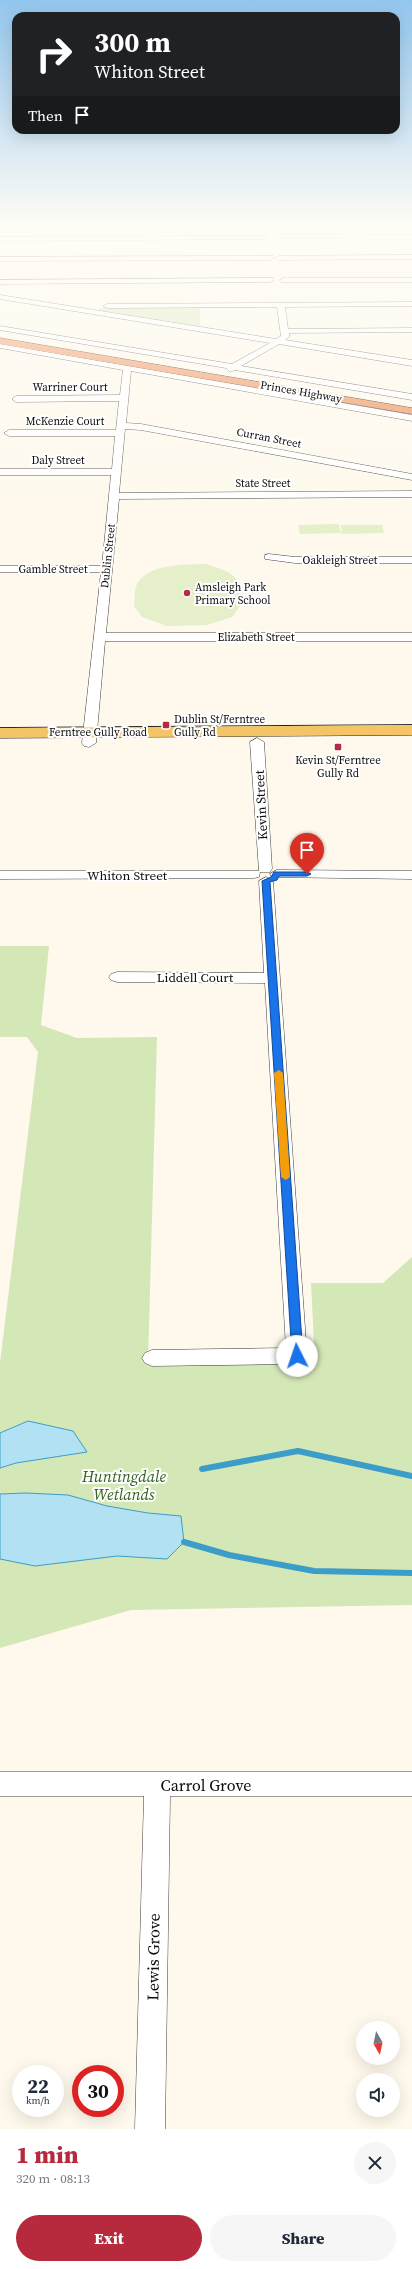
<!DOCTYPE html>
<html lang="en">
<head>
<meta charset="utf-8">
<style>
	body { margin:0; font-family:"Source Serif 4",serif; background:#f6f6f7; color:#1f2937; height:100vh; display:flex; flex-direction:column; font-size:15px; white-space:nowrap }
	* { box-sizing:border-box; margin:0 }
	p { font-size:13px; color:#747a83 }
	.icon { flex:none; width:22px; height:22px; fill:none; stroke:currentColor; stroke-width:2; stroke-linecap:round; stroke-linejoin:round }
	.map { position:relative; height:2129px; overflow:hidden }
	.sheet { display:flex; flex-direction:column; background:#fff; flex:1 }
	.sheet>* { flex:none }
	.guide { position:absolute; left:12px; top:12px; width:388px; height:122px; border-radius:12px; box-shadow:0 4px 16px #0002; background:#202124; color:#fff; overflow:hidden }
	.needle { width:26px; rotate:171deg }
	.tools { position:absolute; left:356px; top:2021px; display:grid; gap:8px }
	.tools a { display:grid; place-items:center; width:44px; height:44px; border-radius:50%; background:#fff; box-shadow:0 4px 16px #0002; font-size:20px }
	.speed { position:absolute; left:12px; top:2065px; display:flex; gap:8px; font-size:20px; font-weight:700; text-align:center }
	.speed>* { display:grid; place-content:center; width:52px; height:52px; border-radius:50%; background:#fff; box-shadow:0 4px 16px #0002; line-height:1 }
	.speed small { font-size:10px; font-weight:400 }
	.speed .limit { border:6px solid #d22; background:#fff; color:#111 }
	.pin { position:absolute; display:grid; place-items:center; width:34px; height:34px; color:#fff; margin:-41px -17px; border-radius:50% 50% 50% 0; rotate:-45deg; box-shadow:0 0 4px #0007 }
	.pin .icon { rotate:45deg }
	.me { position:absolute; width:44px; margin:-22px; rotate:356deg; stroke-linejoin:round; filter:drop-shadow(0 0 3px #0008) }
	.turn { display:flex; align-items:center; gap:14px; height:84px; padding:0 16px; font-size:18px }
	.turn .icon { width:52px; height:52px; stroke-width:2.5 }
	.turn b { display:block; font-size:28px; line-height:34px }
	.then { display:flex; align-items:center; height:38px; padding:0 16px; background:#0003; gap:8px; font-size:15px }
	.round { display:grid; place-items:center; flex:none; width:42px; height:42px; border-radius:21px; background:#f6f6f7 }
	.headline { display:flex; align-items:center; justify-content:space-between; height:68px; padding:0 16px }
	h1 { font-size:24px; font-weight:800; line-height:30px; color:#b7293d }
	.button { display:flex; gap:8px; margin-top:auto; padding:8px 16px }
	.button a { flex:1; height:46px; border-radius:24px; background:#b7293d; color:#fff; font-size:16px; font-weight:800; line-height:46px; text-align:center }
	.button a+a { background:#f6f6f7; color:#1f2937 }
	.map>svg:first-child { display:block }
	.green { fill:#d4e7b7 }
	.pitch { fill:#e5efc9 }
	.water { fill:#b2e1f4; stroke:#3c9dc8 }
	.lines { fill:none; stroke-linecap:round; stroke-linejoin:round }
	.stream { stroke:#3c9dc8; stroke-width:6 }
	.minor-casing { stroke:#3f3f3f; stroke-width:1 }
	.major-casing { stroke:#1d1d1d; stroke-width:1 }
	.highway-casing { stroke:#1d1d1d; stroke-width:1 }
	.minor { fill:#fff; fill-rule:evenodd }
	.major { fill:#f4c566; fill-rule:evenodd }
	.highway { fill:#ef9059; fill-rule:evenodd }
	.route { fill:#1a73e8; stroke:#114b97 }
	.slow { fill:#f59e0b }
	.poi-dot { fill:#b7293d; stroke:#fff; stroke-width:1.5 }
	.labels { text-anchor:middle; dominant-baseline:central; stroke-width:4; stroke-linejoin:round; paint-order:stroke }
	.far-street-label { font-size:11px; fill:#0c0c0c; stroke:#fff }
	.far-poi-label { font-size:11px; fill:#0c0c0c; stroke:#fff; text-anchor:start }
	.street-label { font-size:13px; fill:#0c0c0c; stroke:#fff }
	.near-park-label { font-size:16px; font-style:italic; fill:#33611f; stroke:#fff }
	.near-street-label { font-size:16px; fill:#0c0c0c; stroke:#fff }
</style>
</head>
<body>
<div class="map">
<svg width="412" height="2129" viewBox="0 0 412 2129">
	<rect width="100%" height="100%" fill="#fef9ec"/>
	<!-- green -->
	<path class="green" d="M200 307V326L98 310 100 308Z
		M0 946H49L41 1025 77 1038 157 1037 148 1363H315L311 1283H383L412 1257V1605L131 1610 0 1648V1363L38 1052 27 1037H0Z"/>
	<!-- pitch -->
	<path class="pitch" d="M339 524 341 533 300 534 298 525Z
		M341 525H382L384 533 342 534Z
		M206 564C233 573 239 573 242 603L232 617 207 625 167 626 142 617 134 606C135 600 134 590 137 584 149 563 185 565 206 564Z"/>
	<!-- water -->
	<path class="water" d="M28 1421 73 1431 87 1452 16 1463 0 1468V1433Z
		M26 1493 68 1495 107 1506 148 1513 181 1516 184 1542 167 1559 117 1556 35 1566 0 1559V1494Z"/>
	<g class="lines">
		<!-- stream -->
		<path class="stream" d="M202 1469 298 1451 412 1476
			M184 1542 229 1555 314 1571 412 1573"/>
		<!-- minor casing -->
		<g class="minor-casing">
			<path id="minor" d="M277 235H412V239L275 238 274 237Z
				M267 236 268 237 265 239 0 241V237Z
				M412 255V259L279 260 275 258 279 256Z
				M273 256 274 258 270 260 0 261V257Z
				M273 278 274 280 270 282 0 284V280Z
				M284 278H412V282H281L280 280Z
				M0 295 276 339 281 336 277 307 107 308 103 306 107 304 412 302V306L285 307 288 329 412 328V332L289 333V337L285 340 412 360V366L279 344 241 366 412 394V400L235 370 230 372 226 368 0 330V326L232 364 270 343 0 299Z
				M0 344 412 415V421L131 371 126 423 141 424 412 474V480L141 430 125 429 119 493 412 491V497L119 499 106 633H412V641H105L96 743 89 747 84 746 82 743 101 572H0V566H102L111 475H0V469H112L115 436H9L4 433 9 430H116L119 401 16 402 12 399 16 396 120 395 123 370 0 348Z
				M269 554 295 557H412V563H295L265 559V555Z
				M257 738 264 742 272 869 270 872H260L259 877 254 878 0 879V871H259L250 742Z
				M277 870 412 871V879L272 877 270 874Z
				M266 877 273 881 307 1356 304 1361 297 1364 152 1366 145 1363 142 1358 145 1353 152 1350 286 1348 265 983 117 982 111 980 109 977 111 974 117 972 264 973 259 881Z
				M0 1772H412V1796H170L165 2129H135L144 1796H0Z"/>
		</g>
		<!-- major casing -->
		<g class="major-casing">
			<path id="major" d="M412 725V735L0 738V728Z"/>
		</g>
		<!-- highway casing -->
		<g class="highway-casing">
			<path id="highway" d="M0 338 412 408V414L0 344Z"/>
		</g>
		<!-- minor -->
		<use href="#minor" class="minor"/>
		<!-- major -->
		<use href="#major" class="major"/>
		<!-- highway -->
		<use href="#highway" class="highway"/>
	</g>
	<!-- sky -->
	<linearGradient id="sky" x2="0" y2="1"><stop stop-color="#92c6ed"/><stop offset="0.43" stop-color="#fffcf6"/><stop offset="1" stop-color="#fffcf6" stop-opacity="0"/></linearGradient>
	<rect width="412" height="526" fill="url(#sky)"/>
	<!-- route -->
	<path class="route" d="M274 872H307L311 874 307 876H279L277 880 270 882 303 1356 297 1361 292 1356 262 881 271 877Z"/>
	<!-- slow -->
	<path class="slow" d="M279 1070 283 1073 290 1177 286 1180 281 1177 274 1073Z"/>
	<!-- markers -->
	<g class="poi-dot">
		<circle cx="187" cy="593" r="4"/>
		<rect x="162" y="721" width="8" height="8" rx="2"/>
		<rect x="334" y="743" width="8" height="8" rx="2"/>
	</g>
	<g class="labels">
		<!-- far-street labels -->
		<g class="far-street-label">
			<text x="70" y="387">Warriner Court</text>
			<text transform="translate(301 392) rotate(10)">Princes Highway</text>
			<text x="65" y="421">McKenzie Court</text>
			<text transform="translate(269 438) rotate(11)">Curran Street</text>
			<text x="58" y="460">Daly Street</text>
			<text x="263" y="483">State Street</text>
			<text transform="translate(108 556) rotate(-84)">Dublin Street</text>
			<text x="340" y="560">Oakleigh Street</text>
			<text x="53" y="569">Gamble Street</text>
			<text x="256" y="637">Elizabeth Street</text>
			<text x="98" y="732">Ferntree Gully Road</text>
		</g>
		<!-- far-poi labels -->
		<g class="far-poi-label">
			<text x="195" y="587">Amsleigh Park<tspan x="195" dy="13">Primary School</tspan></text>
			<text x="174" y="719">Dublin St/Ferntree<tspan x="174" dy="13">Gully Rd</tspan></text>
			<text x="338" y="760" text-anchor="middle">Kevin St/Ferntree<tspan x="338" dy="13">Gully Rd</tspan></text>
		</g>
		<!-- street labels -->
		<g class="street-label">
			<text transform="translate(261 805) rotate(-93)">Kevin Street</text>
			<text x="127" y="875">Whiton Street</text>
			<text x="195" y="977">Liddell Court</text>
		</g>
		<!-- near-park labels -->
		<g class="near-park-label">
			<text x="124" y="1476">Huntingdale<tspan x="124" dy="18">Wetlands</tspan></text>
		</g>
		<!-- near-street labels -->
		<g class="near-street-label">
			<text x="206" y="1785">Carrol Grove</text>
			<text transform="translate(153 1957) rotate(-89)">Lewis Grove</text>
		</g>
	</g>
</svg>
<div class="tools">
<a><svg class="needle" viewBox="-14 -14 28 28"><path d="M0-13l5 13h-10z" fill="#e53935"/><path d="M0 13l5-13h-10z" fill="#747a83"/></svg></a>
<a><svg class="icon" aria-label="sound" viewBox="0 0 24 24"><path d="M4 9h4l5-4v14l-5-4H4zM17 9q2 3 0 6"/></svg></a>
</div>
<div class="speed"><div>22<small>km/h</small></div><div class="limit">30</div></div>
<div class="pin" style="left:307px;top:874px;background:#d93025"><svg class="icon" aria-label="arrive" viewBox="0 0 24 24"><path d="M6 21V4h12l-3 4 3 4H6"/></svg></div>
<svg class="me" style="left:297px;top:1356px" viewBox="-20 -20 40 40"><circle r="19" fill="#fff"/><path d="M0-13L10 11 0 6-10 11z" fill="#1a73e8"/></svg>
<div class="guide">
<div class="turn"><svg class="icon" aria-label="right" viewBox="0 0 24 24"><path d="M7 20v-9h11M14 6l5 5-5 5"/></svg><div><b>300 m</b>Whiton Street</div></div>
<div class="then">Then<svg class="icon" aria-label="arrive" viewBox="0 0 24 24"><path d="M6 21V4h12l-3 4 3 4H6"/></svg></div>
</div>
</div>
<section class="sheet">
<div class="headline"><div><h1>1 min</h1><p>320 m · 08:13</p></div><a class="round"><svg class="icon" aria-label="close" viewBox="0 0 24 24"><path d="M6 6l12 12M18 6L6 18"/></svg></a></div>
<div class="button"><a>Exit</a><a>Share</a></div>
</section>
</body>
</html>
